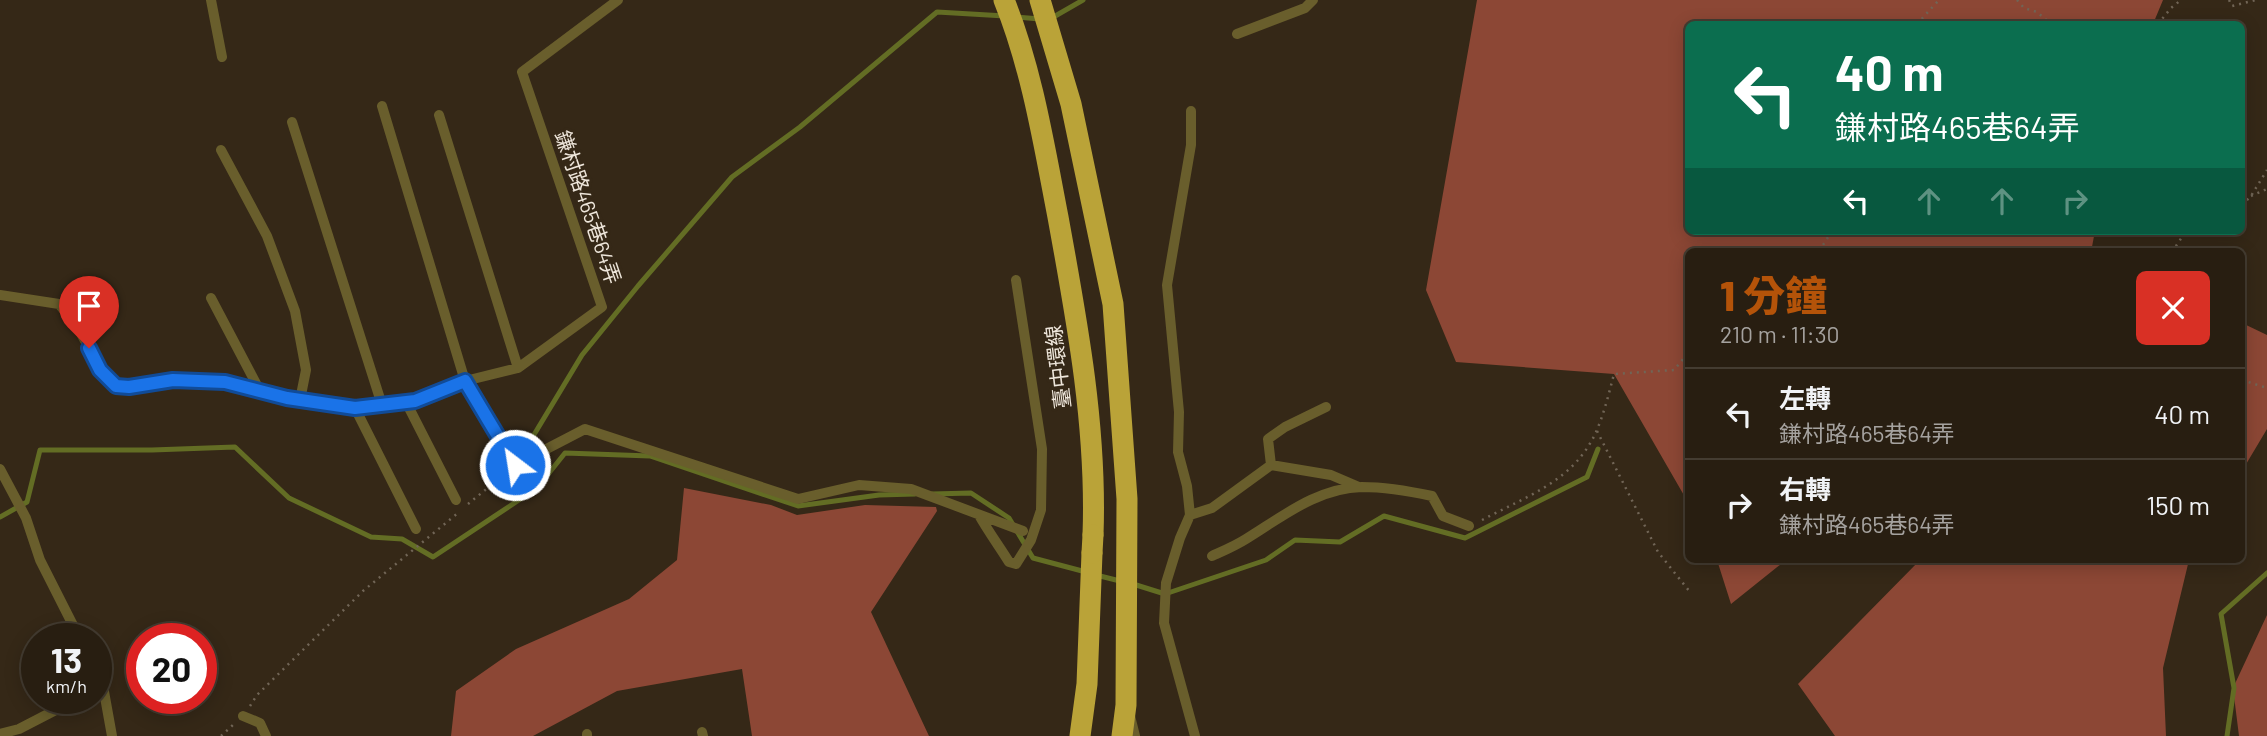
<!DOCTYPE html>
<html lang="zh-TW">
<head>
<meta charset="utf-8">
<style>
	body { margin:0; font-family:Barlow,"Noto Sans TC",sans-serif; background:#342b1f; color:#f1f3f6; height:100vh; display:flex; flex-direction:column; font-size:26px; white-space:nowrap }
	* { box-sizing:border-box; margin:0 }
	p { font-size:23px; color:#a5a29f }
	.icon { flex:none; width:38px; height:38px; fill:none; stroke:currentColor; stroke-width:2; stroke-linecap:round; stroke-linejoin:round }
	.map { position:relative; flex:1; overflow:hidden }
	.sheet { position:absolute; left:1685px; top:248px; width:560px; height:315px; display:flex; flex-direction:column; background:#281e11; border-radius:10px; box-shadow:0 4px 18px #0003,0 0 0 2px #443c31 }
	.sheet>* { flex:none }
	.banner { position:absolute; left:1685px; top:21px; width:560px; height:214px; border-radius:10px; box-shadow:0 4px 18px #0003,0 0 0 2px #443c31; background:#0b6e4f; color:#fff; overflow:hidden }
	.speed { position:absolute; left:21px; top:623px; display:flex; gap:14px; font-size:35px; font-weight:700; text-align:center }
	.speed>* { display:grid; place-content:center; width:91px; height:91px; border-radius:50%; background:#281e11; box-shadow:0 4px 18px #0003,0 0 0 2px #443c31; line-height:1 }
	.speed small { font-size:18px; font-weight:400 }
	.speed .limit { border:10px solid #d22; background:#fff; color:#111 }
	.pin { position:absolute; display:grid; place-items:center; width:60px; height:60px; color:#fff; margin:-72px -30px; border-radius:50% 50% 50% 0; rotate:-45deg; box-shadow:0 0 7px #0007 }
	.pin .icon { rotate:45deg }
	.me { position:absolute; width:77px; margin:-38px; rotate:329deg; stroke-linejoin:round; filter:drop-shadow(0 0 5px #0008) }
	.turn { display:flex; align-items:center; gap:24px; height:147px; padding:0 35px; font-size:32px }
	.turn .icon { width:91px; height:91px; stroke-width:2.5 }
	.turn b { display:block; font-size:49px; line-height:60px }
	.lanes { display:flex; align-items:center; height:66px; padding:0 35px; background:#0003; justify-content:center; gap:35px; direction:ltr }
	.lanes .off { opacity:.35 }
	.round { display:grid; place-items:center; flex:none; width:74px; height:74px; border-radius:10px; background:#342b1f }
	.overview { display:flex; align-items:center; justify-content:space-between; height:119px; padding:0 35px }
	h1 { font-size:42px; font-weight:800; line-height:52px; color:#b45309 }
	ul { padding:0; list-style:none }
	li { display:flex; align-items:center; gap:21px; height:91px; padding:0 35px; border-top:2px solid #443c31 }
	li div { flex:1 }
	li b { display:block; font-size:26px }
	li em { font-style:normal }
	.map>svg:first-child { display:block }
	.forest { fill:#8c4735 }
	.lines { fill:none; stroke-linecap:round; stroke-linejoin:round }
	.stream { stroke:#636d24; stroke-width:5 }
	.path { stroke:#716556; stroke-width:2.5; stroke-dasharray:2 5; stroke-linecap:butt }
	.service { stroke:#695e2c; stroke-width:10 }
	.motorway { stroke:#baa338; stroke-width:21 }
	.motorway-bridge { stroke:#baa338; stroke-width:21 }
	.route-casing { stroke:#114b97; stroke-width:18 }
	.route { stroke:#1a73e8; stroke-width:12 }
	.labels { text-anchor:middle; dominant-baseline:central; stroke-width:6; stroke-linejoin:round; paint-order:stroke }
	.street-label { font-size:21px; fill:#eee6db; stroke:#352817 }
</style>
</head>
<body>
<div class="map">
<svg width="2267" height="736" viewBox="0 0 2267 736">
	<rect width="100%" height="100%" fill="#352817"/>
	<!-- forest -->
	<path class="forest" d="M1477 0H2163L2153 24H1689V231H2095L2091 252H1689V504L1614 374 1456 362 1426 290Z
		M2242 323 2267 335V429L2242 471Z
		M684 488 771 505 797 515 865 505 936 507 937 511 871 612 929 736H752L742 669 617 691 533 736H451L456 691 516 649 629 599 677 560Z
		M1717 560H1786L1731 604Z
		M1920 560H2189L2163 668 2166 736H1835L1798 684Z
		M2267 615V736H2239L2233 688Z"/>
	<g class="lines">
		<!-- stream -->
		<path class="stream" d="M1015 17 1040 19
			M1050 19 1083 0
			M537 488 523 453 582 355 638 286 732 177 800 127 937 12 1005 16
			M932 494 971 493 1009 518 1033 558 1086 572
			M0 517 27 502 40 450H152L235 447 289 498 371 537 402 539 433 557 537 488 565 453 650 456 798 506 879 495 915 494
			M1096 575 1120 581
			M1133 584 1165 594 1266 560 1295 540 1340 542 1384 516 1465 538 1587 477 1598 449
			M2227 736 2234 688 2221 614 2267 573"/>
		<!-- path -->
		<path class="path" d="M2017 0 2024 8 2037 12 2051 24
			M2229 0 2232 6 2256 0
			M1917 24 1939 0
			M2158 24 2171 8 2181 0
			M2251 196 2267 189
			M2242 205 2251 196 2267 170
			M1811 252 1823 245 1832 231
			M2172 252 2186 231
			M2242 380 2267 388
			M1597 431 1658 552 1690 592
			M468 504 506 473
			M1482 520C1527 496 1574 481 1596 432 1604 414 1609 393 1614 374L1674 370 1689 352
			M250 706 257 695 363 591 458 513
			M221 736 234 724"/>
		<!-- service -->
		<path class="service" d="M211 0 222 57
			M1237 34 1305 8 1313 0
			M382 106 465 381 515 465
			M1191 111V145L1167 285 1179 412 1178 452 1187 486 1190 515 1180 538 1166 583 1164 623 1195 736
			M439 115 518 368
			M292 122 382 405
			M221 150 267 236 295 311 306 370 300 400
			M0 295 59 304 77 326 101 370 116 386 129 387 173 380 225 382 287 399 355 408 415 401 465 381 518 368 602 307 522 72 618 0
			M211 298 260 391
			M406 402 456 500
			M355 408 416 529
			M533 456 585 429 798 499 859 485 911 489 1023 531
			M1271 465 1268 439 1285 427 1326 407
			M0 469 26 518 40 560 80 639
			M979 515C988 531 999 546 1009 562L1016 564 1031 540 1041 510 1042 449 1016 280
			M1190 515 1212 508 1271 465 1331 475 1359 487
			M1212 556C1223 551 1235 546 1246 539 1282 517 1317 488 1362 487 1386 487 1409 491 1432 496L1443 516 1469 526
			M96 673 103 686 112 736
			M243 716 260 723 266 736
			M1130 716 1135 736
			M702 732 703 736
			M0 734 19 729 79 698
			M587 734V736"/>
		<!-- motorway -->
		<path class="motorway" d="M1004 0C1032 69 1044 145 1058 217 1077 321 1097 428 1093 535
			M1040 0 1071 104 1113 304 1127 499 1126 705 1122 736
			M1080 736 1087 684 1092 553"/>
		<!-- motorway-bridge -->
		<path class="motorway-bridge" d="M1092 553 1093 535"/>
	</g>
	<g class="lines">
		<!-- route casing -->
		<g class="route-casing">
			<path id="route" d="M89 348 100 370 116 386 129 387 173 380 225 382 287 398 355 408 415 401 465 381 515 465"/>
		</g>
		<!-- route -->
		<use href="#route" class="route"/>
	</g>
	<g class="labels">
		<!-- street labels -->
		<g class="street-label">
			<text transform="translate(589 207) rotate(71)">鎌村路465巷64弄</text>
			<text transform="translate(1057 367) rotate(-97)">臺中環線</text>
		</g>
	</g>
</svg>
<div class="speed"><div>13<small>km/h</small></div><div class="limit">20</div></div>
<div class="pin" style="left:89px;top:348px;background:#d93025"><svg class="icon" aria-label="arrive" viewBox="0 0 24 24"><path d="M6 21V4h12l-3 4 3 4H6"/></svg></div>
<svg class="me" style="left:515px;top:465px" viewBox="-20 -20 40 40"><circle r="17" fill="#1a73e8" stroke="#fff" stroke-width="3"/><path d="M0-11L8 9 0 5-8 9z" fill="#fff"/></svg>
<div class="banner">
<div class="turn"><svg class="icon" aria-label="left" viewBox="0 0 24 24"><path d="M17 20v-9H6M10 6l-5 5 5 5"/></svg><div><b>40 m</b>鎌村路465巷64弄</div></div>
<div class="lanes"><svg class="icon" aria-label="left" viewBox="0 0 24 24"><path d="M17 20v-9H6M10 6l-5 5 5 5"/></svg><svg class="icon off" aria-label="ahead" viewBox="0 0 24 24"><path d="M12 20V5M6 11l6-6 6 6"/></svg><svg class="icon off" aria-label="ahead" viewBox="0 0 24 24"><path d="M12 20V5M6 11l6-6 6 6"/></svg><svg class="icon off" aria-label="right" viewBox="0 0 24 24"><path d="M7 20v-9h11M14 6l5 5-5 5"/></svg></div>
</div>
<section class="sheet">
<div class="overview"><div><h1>1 分鐘</h1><p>210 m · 11:30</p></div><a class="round" style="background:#d93025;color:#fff"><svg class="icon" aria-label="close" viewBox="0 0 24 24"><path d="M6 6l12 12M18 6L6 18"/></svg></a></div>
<ul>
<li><svg class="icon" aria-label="left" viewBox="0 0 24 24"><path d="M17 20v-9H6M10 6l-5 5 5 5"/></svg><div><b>左轉</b><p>鎌村路465巷64弄</p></div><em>40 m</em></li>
<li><svg class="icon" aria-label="right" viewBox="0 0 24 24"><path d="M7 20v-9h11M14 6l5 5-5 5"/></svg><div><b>右轉</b><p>鎌村路465巷64弄</p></div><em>150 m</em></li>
</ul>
</section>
</div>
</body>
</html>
